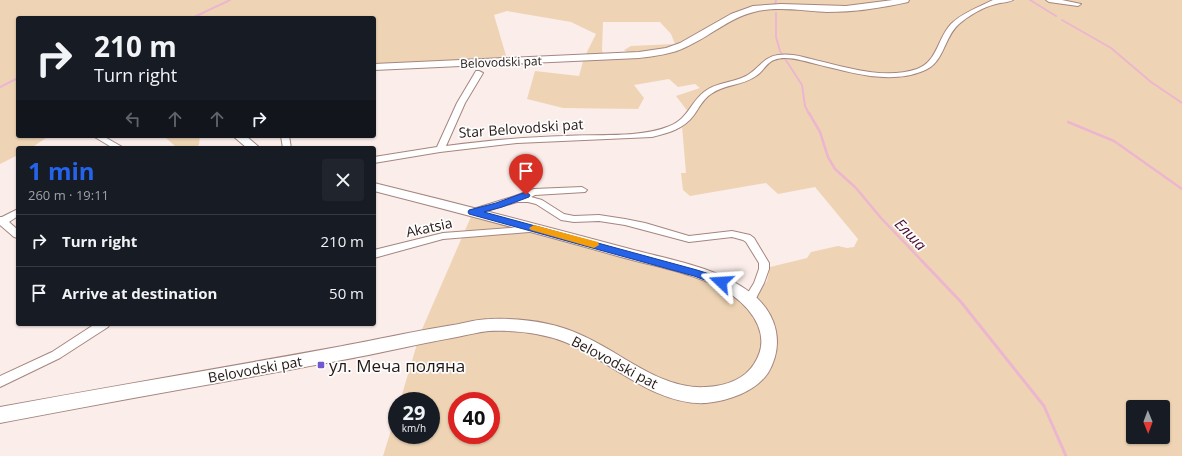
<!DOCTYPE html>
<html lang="en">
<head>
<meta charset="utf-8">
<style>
	body { margin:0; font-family:"Open Sans",sans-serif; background:#20242c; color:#f1f3f6; height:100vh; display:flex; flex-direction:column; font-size:15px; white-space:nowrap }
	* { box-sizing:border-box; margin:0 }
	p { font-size:13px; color:#9ea1a6 }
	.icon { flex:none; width:22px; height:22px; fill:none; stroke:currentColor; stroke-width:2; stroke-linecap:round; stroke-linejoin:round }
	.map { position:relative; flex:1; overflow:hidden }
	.panel { position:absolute; left:16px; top:146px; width:360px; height:180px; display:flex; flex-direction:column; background:#171b24; border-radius:4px; box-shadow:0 1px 3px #0004 }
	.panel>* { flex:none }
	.banner { position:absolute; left:16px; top:16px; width:360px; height:122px; border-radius:4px; box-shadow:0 1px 3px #0004; background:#171b24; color:#f1f3f6; overflow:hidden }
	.needle { width:26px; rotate:179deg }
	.fabs { position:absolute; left:1126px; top:400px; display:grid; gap:8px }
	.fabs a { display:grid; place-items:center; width:44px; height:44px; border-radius:4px; background:#171b24; box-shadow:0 1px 3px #0004; font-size:20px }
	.speed { position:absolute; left:388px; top:392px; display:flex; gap:8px; font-size:20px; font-weight:700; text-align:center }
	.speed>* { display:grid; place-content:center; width:52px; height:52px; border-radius:50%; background:#171b24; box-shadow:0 1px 3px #0004; line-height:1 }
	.speed small { font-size:10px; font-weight:400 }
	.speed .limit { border:6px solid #d22; background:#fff; color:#111 }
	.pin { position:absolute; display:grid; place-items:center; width:34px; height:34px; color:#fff; margin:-41px -17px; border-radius:50% 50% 50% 0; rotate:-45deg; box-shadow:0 0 4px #0007 }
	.pin .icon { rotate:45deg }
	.me { position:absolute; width:44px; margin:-22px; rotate:290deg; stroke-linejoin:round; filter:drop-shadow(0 0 3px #0008) }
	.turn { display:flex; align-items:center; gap:14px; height:84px; padding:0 12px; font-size:18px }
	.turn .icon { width:52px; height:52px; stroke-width:2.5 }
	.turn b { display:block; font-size:28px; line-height:34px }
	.lanes { display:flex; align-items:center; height:38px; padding:0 12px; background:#0003; justify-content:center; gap:20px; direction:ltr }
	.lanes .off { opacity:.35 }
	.round { display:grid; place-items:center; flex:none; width:42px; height:42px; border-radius:4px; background:#20242c }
	.overview { display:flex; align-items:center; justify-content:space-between; height:68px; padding:0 12px }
	h1 { font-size:24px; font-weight:700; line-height:30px; color:#2563eb }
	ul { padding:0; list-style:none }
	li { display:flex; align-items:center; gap:12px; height:52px; padding:0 12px; border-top:1px solid #363941 }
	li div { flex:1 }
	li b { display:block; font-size:15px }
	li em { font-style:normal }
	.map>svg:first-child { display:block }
	.green { fill:#eed4b4; fill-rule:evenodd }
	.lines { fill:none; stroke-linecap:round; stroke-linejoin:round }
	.stream-far2 { stroke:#ecb6cf; stroke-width:2 }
	.stream-far1 { stroke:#ecb6cf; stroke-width:2.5 }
	.stream { stroke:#ecb6cf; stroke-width:3 }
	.street-casing { stroke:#a5867f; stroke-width:2 }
	.secondary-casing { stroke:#a5867f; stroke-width:2 }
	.street { fill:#fff; fill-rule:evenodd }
	.secondary { fill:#fff; fill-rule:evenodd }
	.route { fill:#2563eb; stroke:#184099 }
	.slow { fill:#f59e0b }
	.poi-dot { fill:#6f58d2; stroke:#fdfdfd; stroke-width:1.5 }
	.labels { text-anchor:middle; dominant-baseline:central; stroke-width:3.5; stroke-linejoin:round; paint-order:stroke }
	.far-street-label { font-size:12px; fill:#241815; stroke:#fdfdfd }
	.street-label { font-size:14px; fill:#241815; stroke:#fdfdfd }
	.water-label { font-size:15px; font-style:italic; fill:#4b0d31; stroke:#fdfdfd }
	.near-poi-label { font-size:17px; fill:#241815; stroke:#fdfdfd; text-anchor:start }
</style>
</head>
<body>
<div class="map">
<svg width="1182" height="456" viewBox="0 0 1182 456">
	<rect width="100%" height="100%" fill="#fbedea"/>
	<!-- green -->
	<path class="green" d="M0 0H1182V456H383L397 411V435H431V401H400L420 334 473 212 711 277 756 296 767 281 770 267 807 258 811 252 838 246 847 248 854 247 858 239 815 187 778 194 766 183 690 196 683 190 681 173H686L682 126 692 117 676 96 700 88 695 84 678 87 669 79 634 85 644 98 638 109 563 108 527 99 535 71 579 76 584 58 596 34 571 22 507 11 494 15 507 59 374 67V18H18V136H49L31 148H18V155L0 164ZM603 22H660L671 34 675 44 631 46 624 50 629 53 604 54 602 51ZM457 401H491V435H457ZM1133 407H1163V437H1133Z
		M161 136H200L199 145 194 148H177L166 138Z"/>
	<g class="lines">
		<!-- stream-far2 -->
		<path class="stream-far2" d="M1030 0 1056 16
			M775 5 776 0
			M776 13V37L780 51 802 85 805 106 809 114
			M192 18 230 0
			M1062 20 1111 48 1151 82 1182 103
			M0 87 18 78"/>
		<!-- stream-far1 -->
		<path class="stream-far1" d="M809 113 820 132 828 157 835 169 856 188 881 218 923 262
			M1068 122 1114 141 1182 189"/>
		<!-- stream -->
		<path class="stream" d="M922 261 961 302 1044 406 1066 456"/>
		<!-- street casing -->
		<g class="street-casing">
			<path id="street" d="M993 0H1013C1008 3 1001 2 996 4 983 7 968 16 959 24 943 38 945 63 923 71 889 85 850 72 816 64 803 61 787 55 774 60 766 63 763 72 756 76 742 86 724 84 711 94 703 99 699 108 694 115 684 129 668 133 652 137L517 143 440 152 374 163V157L437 147 457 103 476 71H479L483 73 465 103 446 146C485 141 524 137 564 136 595 134 639 138 667 127 688 120 689 104 704 92 716 82 733 83 746 76 759 69 763 57 778 55 791 53 803 57 815 60 846 67 884 80 917 69 938 61 937 39 951 24 962 13 979 7 993 0Z
				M1046 0H1062L1081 4 1078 6 1049 2Z
				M93 136H103L124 148H113Z
				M281 136H289L291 148H283Z
				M582 187 587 190 585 192 535 195 531 197 542 200 564 214 574 216 599 215 625 219 645 223 689 236 732 231 750 235 754 238 769 263V269L764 283 753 304 749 305 745 304 743 301 754 283 759 269V263L746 242 743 240 732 237 689 242 625 225 599 221 574 222 561 220 536 204 528 202H517L473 215 468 212 470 210 515 196 534 189Z
				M18 209V216L9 222 18 230V238L14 237 0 225V217H2Z
				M537 226 542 229 541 231 443 239 374 258V250L443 233Z
				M95 324H110L108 327 60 358 0 387V376L52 352Z"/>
		</g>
		<!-- secondary casing -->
		<g class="secondary-casing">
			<path id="secondary" d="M893 0H909L908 2C882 8 854 12 827 12 802 11 777 6 754 12 729 18 709 37 686 47 672 54 655 56 639 58L374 70V64L639 52 666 48 680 43 731 14 753 6 781 4 846 6Z
				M233 136H246L260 148H247Z
				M374 183C460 204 545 226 630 249 671 260 717 267 751 293 777 313 785 344 768 373 755 392 728 401 706 403 654 406 610 360 565 342 542 333 513 330 489 331 478 332 468 335 457 337 417 344 377 354 337 361 225 382 112 401 0 423V407C112 386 225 368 337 347 376 340 414 331 453 325 465 323 478 319 490 319 520 318 554 322 581 335 621 352 660 390 706 387 724 386 744 380 754 364 772 337 754 311 732 295 701 274 657 267 621 257 539 234 456 212 374 191Z"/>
		</g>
		<!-- street -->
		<use href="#street" class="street"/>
		<!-- secondary -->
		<use href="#secondary" class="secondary"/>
	</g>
	<!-- route -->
	<path class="route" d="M526 192 530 195 529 197 502 207 484 212 697 270 725 279 726 282 725 284 721 286 694 276 469 214 468 212 469 210 496 203Z"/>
	<!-- slow -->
	<path class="slow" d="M534 225 598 242 599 245 594 248 531 230 529 228Z"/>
	<!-- markers -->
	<rect class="poi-dot" x="317" y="361" width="8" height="8" rx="2"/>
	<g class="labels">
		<!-- far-street labels -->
		<g class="far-street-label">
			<text transform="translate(501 62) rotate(-2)">Belovodski pat</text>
		</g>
		<!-- street labels -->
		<g class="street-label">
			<text transform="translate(521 128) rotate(-4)">Star Belovodski pat</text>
			<text transform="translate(429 227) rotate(-12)">Akatsia</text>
			<text transform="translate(615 362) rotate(28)">Belovodski pat</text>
			<text transform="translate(255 369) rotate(-10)">Belovodski pat</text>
		</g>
		<!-- water labels -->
		<g class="water-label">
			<text transform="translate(911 234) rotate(46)">Елша</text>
		</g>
		<!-- near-poi labels -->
		<g class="near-poi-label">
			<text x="329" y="365">ул. Меча поляна</text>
		</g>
	</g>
</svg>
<div class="fabs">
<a><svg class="needle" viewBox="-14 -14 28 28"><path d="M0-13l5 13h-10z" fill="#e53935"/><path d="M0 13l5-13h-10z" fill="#9ea1a6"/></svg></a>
</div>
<div class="speed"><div>29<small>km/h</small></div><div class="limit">40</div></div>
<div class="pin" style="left:526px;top:195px;background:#d93025"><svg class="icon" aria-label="arrive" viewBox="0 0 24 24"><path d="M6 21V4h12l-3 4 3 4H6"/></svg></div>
<svg class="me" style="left:721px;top:282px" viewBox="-20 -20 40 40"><path d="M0-17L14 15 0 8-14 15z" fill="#2563eb" stroke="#fff" stroke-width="4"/></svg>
<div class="banner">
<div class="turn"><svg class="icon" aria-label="right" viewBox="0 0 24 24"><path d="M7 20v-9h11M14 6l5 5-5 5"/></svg><div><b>210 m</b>Turn right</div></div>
<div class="lanes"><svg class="icon off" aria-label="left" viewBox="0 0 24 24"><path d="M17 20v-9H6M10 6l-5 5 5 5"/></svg><svg class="icon off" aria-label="ahead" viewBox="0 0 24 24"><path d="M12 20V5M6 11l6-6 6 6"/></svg><svg class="icon off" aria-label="ahead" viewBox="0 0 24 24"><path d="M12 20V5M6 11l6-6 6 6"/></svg><svg class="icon" aria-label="right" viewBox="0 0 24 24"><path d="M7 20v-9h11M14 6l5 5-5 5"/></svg></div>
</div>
<section class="panel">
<div class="overview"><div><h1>1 min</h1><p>260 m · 19:11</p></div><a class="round"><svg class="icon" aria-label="close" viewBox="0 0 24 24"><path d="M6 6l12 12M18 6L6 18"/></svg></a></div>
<ul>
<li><svg class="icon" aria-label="right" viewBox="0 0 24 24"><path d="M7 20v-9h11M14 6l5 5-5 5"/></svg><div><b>Turn right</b></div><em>210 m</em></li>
<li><svg class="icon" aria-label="arrive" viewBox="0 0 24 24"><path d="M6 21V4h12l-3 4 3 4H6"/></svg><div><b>Arrive at destination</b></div><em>50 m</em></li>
</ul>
</section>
</div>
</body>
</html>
